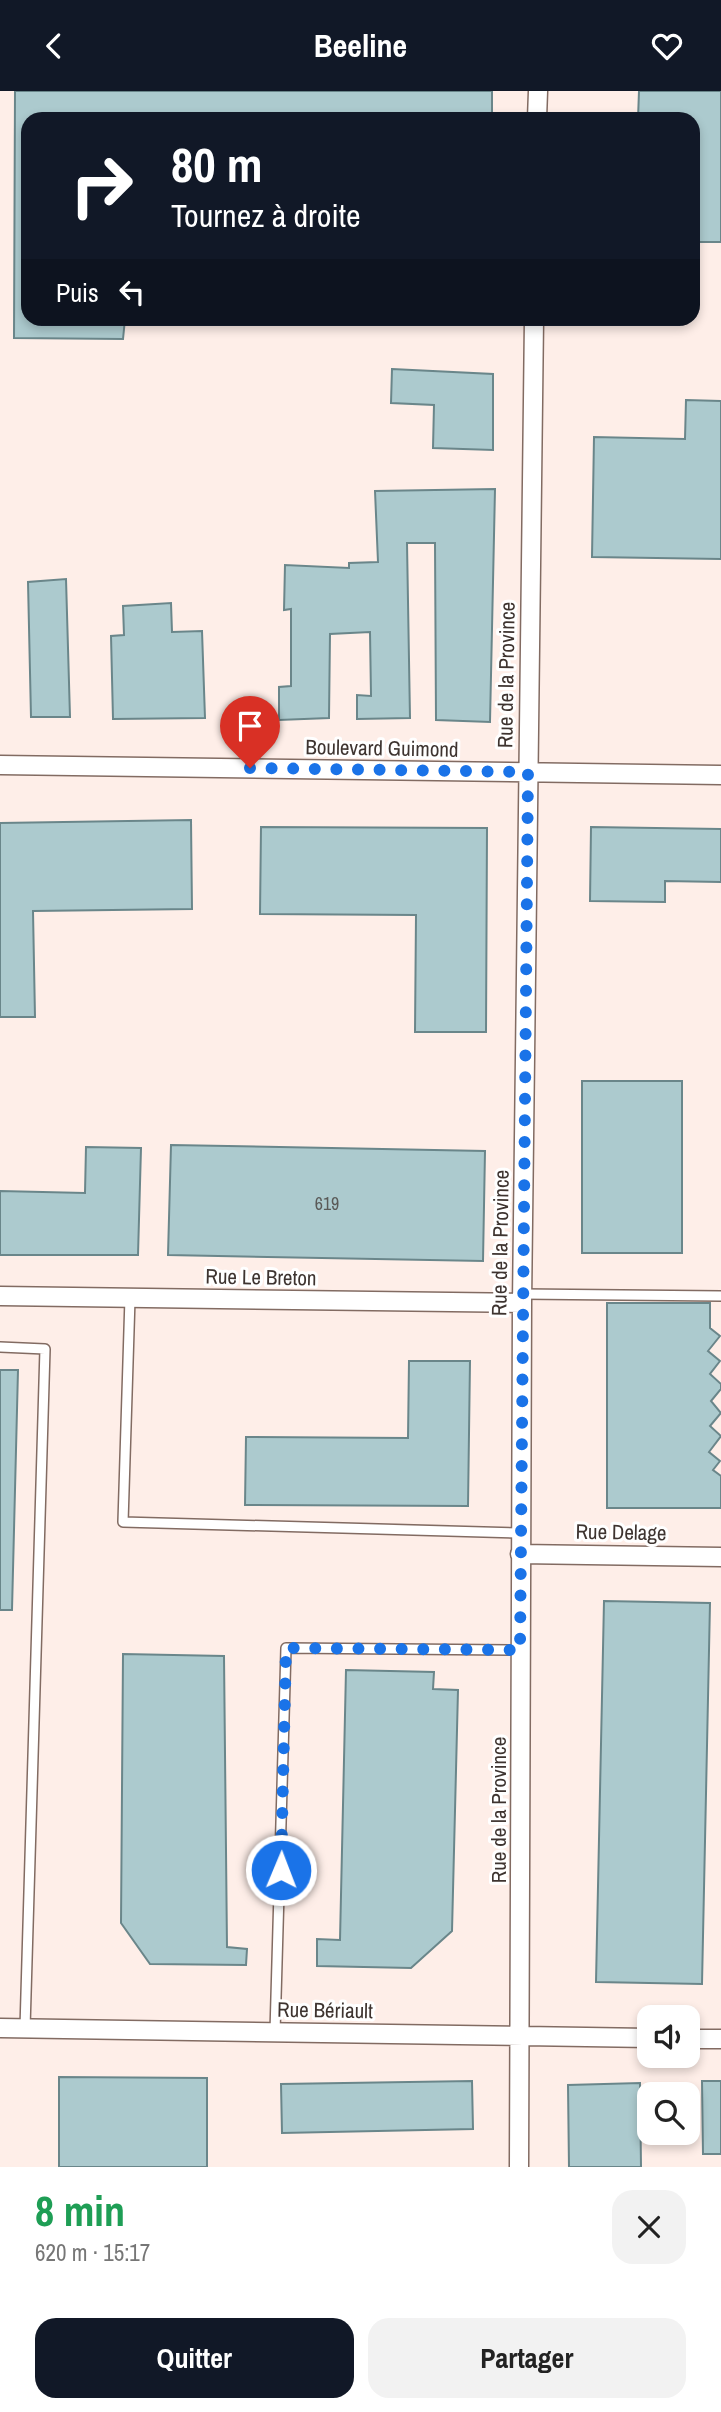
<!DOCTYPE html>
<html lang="fr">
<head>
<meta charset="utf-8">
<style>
	body { margin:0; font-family:"Archivo Narrow",sans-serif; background:#f2f2f2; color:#222; height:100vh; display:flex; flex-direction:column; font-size:26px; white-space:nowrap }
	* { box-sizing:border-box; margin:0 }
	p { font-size:23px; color:#767676 }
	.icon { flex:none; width:38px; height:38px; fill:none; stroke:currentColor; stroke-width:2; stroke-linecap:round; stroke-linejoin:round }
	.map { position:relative; height:2076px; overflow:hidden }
	.drawer { display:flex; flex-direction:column; background:#fff; flex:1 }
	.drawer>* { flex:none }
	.hud { position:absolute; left:21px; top:21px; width:679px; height:214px; border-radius:21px; box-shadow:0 4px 10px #0003; background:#111827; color:#fff; overflow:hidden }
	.tools { position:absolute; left:637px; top:1914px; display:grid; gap:14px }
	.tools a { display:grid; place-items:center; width:63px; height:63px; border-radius:14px; background:#fff; box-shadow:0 4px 10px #0003; font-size:35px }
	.pin { position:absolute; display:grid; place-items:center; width:60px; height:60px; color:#fff; margin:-72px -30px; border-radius:50% 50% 50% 0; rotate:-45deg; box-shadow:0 0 7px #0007 }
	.pin .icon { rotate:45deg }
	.me { position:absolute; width:77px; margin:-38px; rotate:1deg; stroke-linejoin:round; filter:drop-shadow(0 0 5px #0008) }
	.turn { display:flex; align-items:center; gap:24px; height:147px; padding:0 35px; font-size:32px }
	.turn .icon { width:91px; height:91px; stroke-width:2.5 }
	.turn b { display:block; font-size:49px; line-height:60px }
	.then { display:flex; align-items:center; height:66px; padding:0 35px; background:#0003; gap:14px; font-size:26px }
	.round { display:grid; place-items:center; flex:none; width:74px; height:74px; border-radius:21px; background:#f2f2f2 }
	.summary { display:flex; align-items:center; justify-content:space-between; height:119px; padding:0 35px }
	h1 { font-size:42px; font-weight:700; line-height:52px; color:#1e9e55 }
	.action { display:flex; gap:14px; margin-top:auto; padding:14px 35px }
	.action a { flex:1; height:80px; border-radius:21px; background:#111827; color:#fff; font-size:28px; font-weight:700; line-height:80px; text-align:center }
	.action a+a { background:#f2f2f2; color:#222 }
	header { display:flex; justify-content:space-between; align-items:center; height:91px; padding:0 35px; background:#111827; color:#fff; font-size:32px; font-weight:700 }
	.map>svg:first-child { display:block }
	.building { fill:#accace; stroke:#6a868a; stroke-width:2 }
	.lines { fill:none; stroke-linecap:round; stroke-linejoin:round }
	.service-casing { stroke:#826b62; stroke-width:12 }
	.minor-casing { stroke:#826b62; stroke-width:21 }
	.service { stroke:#fff; stroke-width:9 }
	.minor { stroke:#fff; stroke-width:18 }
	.route { stroke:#1a73e8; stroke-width:12; stroke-dasharray:0 21.6 }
	.labels { text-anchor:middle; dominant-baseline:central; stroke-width:6; stroke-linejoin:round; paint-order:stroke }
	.number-label { font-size:18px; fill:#5a5a58 }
	.street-label { font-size:21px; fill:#3e3430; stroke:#fff }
</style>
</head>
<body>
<header><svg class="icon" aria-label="back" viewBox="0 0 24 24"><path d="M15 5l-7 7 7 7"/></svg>Beeline<svg class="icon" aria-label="heart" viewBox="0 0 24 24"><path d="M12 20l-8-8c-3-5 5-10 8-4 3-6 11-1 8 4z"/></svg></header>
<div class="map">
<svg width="721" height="2076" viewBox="0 0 721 2076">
	<rect width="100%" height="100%" fill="#feeee8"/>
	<!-- building -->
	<path class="building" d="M15 0H492V28H28V228H125L123 248 14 247Z
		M639 0H721V151H693V28H638Z
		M392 278 493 283V359L433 357 434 314 391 312Z
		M686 309 721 310V468L592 466 594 346 685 348Z
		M495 398 490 631 436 629 435 452H407L410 627 357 628V604L371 605 370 541 330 543 329 627 279 629V596L291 595V518L284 519 285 474 349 477V472L378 471 375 400Z
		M66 488 70 626H31L28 491Z
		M171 512 172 541 202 540 205 627 113 628 111 545 124 544 123 515Z
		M191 729 192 818 33 820 35 926H0V732Z
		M261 736 487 737 486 941H415L416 824 260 823Z
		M591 736 721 738V791L665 790V811L590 810Z
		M582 990H682V1162H582Z
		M171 1054 485 1060 483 1170 168 1164Z
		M86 1056 141 1057 138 1164H0V1100L85 1102Z
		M607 1212H710V1237L720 1245 708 1260 720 1270 710 1283 721 1293V1298L711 1310 721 1322 710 1335 721 1345 709 1361 720 1370 713 1379 721 1385V1417H607Z
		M409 1270H470L468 1415 245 1414 246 1346 408 1347Z
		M0 1279H18L12 1519H0Z
		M604 1510 710 1512 702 1893 596 1891Z
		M123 1563 224 1565 227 1856 247 1858 246 1874 150 1873 121 1832Z
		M346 1579 434 1581 433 1598 458 1599 452 1840 411 1877 317 1875V1848L340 1849Z
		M59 1986 207 1987V2076H59Z
		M472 1990 473 2038 282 2042 281 1993Z
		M702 1990H721V2063H703Z
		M640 1992 641 2076H569L568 1994Z"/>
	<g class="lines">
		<!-- service casing -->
		<g class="service-casing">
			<path id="service" d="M522 1203 721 1205
				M130 1207 123 1431 521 1442
				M0 1256 45 1258 25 1937
				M275 1941 286 1557 520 1559"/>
		</g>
		<!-- minor casing -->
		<g class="minor-casing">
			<path id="minor" d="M537 28 538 0
				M0 674 721 684
				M0 1205 522 1212
				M520 1463 721 1466
				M0 1937 649 1947
				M688 1948H721
				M519 2076 522 1212 534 228"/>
		</g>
		<!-- service -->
		<use href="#service" class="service"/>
		<!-- minor -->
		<use href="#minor" class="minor"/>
	</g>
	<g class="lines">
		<!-- route -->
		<path class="route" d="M250 677 528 681 520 1559 286 1557 281 1779"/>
	</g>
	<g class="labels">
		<!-- number labels -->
		<g class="number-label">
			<text x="327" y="1112">619</text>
		</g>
		<!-- street labels -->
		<g class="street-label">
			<text transform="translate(506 584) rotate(-89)">Rue de la Province</text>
			<text transform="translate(382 657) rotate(1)">Boulevard Guimond</text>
			<text transform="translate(500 1152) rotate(-89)">Rue de la Province</text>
			<text transform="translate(261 1186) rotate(1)">Rue Le Breton</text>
			<text transform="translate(621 1441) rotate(1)">Rue Delage</text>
			<text transform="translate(498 1719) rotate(-90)">Rue de la Province</text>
			<text transform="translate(325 1919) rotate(1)">Rue Bériault</text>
		</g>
	</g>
</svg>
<div class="tools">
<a><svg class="icon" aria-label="sound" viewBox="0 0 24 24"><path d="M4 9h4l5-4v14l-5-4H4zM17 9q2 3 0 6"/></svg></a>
<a><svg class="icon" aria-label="search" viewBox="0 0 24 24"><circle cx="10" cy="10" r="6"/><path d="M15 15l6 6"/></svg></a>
</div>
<div class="pin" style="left:250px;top:677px;background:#d93025"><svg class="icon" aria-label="arrive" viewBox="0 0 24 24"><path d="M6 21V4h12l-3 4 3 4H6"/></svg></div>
<svg class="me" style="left:281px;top:1779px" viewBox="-20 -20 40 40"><circle r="17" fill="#1a73e8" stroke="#fff" stroke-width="3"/><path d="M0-11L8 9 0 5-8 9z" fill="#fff"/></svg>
<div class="hud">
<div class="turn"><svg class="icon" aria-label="right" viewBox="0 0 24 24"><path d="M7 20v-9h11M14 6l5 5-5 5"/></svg><div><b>80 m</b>Tournez à droite</div></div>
<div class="then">Puis<svg class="icon" aria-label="left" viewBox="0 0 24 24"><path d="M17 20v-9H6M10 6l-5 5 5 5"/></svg></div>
</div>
</div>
<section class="drawer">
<div class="summary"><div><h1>8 min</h1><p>620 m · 15:17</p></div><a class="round"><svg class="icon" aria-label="close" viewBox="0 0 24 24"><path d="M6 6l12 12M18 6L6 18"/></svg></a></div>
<div class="action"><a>Quitter</a><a>Partager</a></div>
</section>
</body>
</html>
